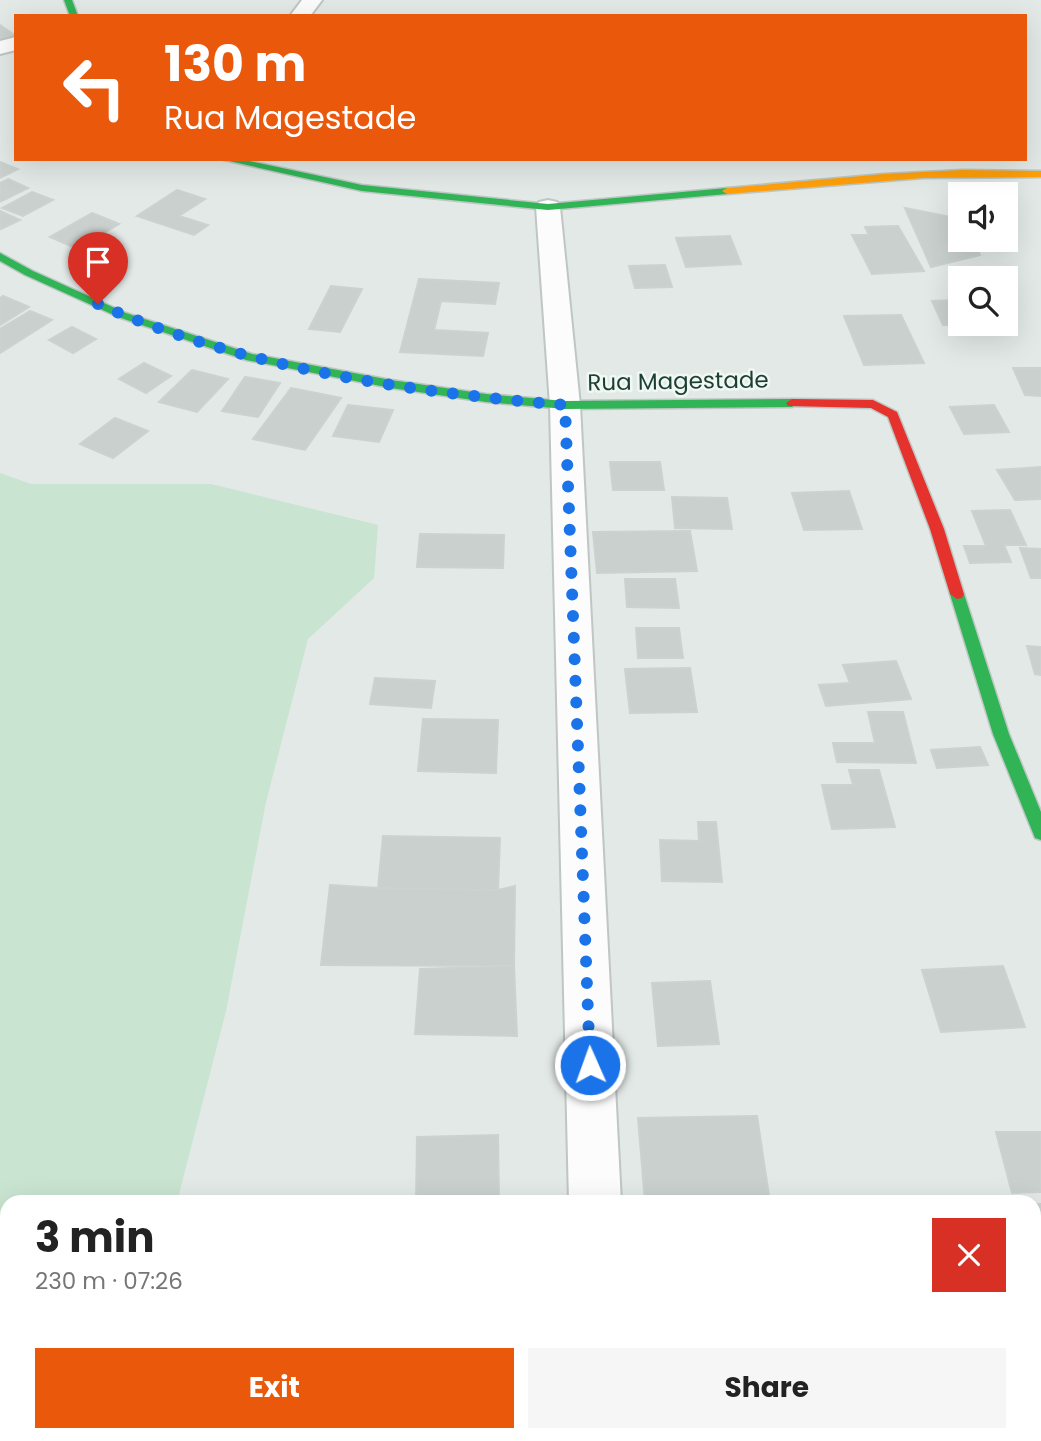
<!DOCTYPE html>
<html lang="en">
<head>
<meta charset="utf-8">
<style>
	body { margin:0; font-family:Poppins,sans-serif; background:#f6f6f6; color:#222; height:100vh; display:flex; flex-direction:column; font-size:26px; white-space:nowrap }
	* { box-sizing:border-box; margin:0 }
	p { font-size:23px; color:#767676 }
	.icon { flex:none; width:38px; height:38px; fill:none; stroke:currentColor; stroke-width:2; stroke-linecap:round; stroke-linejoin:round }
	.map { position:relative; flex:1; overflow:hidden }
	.side { position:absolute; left:0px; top:1195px; width:1041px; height:247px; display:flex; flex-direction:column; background:#fff; border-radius:21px 21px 0 0; box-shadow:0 7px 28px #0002 }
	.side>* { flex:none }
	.guide { position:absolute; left:14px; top:14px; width:1013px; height:147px; border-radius:0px; box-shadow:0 7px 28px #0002; background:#ea580c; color:#fff; overflow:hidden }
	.tools { position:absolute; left:948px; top:182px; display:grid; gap:14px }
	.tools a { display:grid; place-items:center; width:70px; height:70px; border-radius:0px; background:#fff; box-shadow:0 7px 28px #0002; font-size:35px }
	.pin { position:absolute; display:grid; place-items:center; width:60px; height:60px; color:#fff; margin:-72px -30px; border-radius:50% 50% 50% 0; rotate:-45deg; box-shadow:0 0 7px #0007 }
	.pin .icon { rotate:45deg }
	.me { position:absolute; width:77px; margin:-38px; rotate:358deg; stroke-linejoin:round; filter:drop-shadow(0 0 5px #0008) }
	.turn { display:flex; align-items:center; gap:24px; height:147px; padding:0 35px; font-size:32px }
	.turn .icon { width:91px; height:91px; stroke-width:2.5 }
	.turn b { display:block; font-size:49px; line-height:60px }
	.round { display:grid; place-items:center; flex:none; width:74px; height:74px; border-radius:0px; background:#f6f6f6 }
	.overview { display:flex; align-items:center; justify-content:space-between; height:119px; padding:0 35px }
	h1 { font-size:42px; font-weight:700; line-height:52px }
	.action { display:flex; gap:14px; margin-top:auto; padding:14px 35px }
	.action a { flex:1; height:80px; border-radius:0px; background:#ea580c; color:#fff; font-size:28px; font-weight:700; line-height:80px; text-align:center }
	.action a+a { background:#f6f6f6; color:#222 }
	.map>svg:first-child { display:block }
	.green { fill:#c9e4d1 }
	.building { fill:#c9d0cd; stroke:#cbd2cf; stroke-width:2 }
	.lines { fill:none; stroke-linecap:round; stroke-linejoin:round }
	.street-casing { stroke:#bfc6c3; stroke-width:4 }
	.fast-casing { stroke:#bdc7c3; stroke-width:3 }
	.slow-casing { stroke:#bdc7c3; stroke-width:3 }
	.jam-casing { stroke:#bdc7c3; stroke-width:3 }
	.street { fill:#fbfcfb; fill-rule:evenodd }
	.fast { fill:#30b455; fill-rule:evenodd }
	.slow { fill:#ff9f0a; fill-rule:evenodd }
	.jam { fill:#e5322d; fill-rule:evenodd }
	.route { stroke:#1a73e8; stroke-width:12; stroke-dasharray:0 21.6 }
	.labels { text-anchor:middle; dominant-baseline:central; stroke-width:5; stroke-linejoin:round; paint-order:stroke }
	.street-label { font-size:23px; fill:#1e3e34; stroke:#f0f8f4 }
</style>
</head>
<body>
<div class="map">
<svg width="1041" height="1441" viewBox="0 0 1041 1441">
	<rect width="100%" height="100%" fill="#e2e9e6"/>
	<!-- green -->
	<path class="green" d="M0 473 31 484H211L378 525 374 578 308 639 266 802 226 1011 177 1202H7V1377L0 1382Z"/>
	<!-- building -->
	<path class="building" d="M0 25 16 36V40L0 46Z
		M0 162 18 169 0 178Z
		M8 179 28 188 0 202V183Z
		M177 190 205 199 179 216 208 225 194 235 137 216Z
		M32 192 53 200 23 216 2 208Z
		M905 208 961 219V240H974L980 255 931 267Z
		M0 211 20 220 1 229Z
		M92 213 119 224 77 249 50 237Z
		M898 226 924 271 872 274 852 235H869L865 227Z
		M730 236 741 264 686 267 676 238Z
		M665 265 672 287 635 288 629 266Z
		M419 279 499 283 495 304 441 301 434 330 488 333 483 356 400 352Z
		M331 286 362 289 340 332 309 329Z
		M3 296 29 307 0 325V298Z
		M961 300V324L977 325H943L932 301Z
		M30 311 52 320 0 353V329Z
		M901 315 924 363 864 365 844 316Z
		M72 327 96 339 73 353 49 340Z
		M144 363 171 376 146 393 119 379Z
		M1013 368H1041V396L1025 395Z
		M192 370 228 379 197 412 159 402Z
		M245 377 280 383 258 417 222 411Z
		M291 388 341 398 305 450 253 439Z
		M348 405 393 410 379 442 333 436Z
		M994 405 1009 432 964 434 950 407Z
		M115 418 148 431 113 458 80 444Z
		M610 462H660L664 490H613Z
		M1041 467V499L1015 500 997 470Z
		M849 491 862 529 804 530 792 493Z
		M672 497 727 498 732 529 675 528Z
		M1010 510 1026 545H1004L1011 562 970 563 964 546H986L972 511Z
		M690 531 697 571 597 573 593 532Z
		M420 534 504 535 503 568 417 567Z
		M1020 548 1041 549V578H1031Z
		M625 579H675L679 608 627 607Z
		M636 628H679L683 658H638Z
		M1027 646 1041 647V675L1035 674Z
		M896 661 911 699 826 706 819 685 850 683 843 665Z
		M690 668 697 712 630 713 625 669Z
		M375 678 435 681 431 708 370 704Z
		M868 712H903L916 763 837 762 833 743H875Z
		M423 719 498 720 496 773 418 771Z
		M980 747 988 765 937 768 931 750Z
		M849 770H879L895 827 832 829 822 785H853Z
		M698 822H716L722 882 662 881 660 840 699 841Z
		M383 836 500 838 498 890 378 888Z
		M330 885 378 888 498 890 515 886 514 966 321 965Z
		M514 966 517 1036 415 1034 420 969Z
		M1003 966 1025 1027 941 1032 922 970Z
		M710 981 719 1044 658 1046 652 983Z
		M757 1116 770 1202H645L638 1118Z
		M996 1132H1041V1192L1012 1193Z
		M498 1135 499 1202H416L417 1137Z
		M1034 1204H1041V1284H1034Z
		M1034 1307H1041V1380L1034 1355Z"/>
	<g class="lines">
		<!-- street casing -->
		<g class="street-casing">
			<path id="street" d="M302 0H322L310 16H290Z
				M16 37V50L0 54V41Z
				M548 200 557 202 560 207 580 405 621 1202H569L550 405 536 207 539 202Z
				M575 1435H633V1441H575Z"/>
		</g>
		<!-- fast casing -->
		<g class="fast-casing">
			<path id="fast" d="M64 0H72L78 16H70Z
				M220 159H240L362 185 548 204 727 188 732 191 727 194 548 210 362 191Z
				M0 253 33 271 126 313 252 354 391 380 486 394 565 401 792 399 798 403 792 407 565 409 486 402 391 388 246 360 118 317 25 275 0 261Z
				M957 589 964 594 1009 734 1041 812V840L1035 838 1033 833 993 734 950 594Z"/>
		</g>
		<!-- slow casing -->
		<g class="slow-casing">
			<path id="slow" d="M962 170 1041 171V177L923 178 727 194 722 191 727 188 884 174Z"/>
		</g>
		<!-- jam casing -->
		<g class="jam-casing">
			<path id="jam" d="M792 399 873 400 897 412 944 529 964 594 962 598 957 599 950 594 930 529 888 417 871 408 788 406 786 403Z"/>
		</g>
		<!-- street -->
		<use href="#street" class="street"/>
		<!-- fast -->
		<use href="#fast" class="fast"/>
		<!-- slow -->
		<use href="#slow" class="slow"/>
		<!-- jam -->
		<use href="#jam" class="jam"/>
	</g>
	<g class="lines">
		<!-- route -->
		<path class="route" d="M98 304C242 368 410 392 565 405L590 1065"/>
	</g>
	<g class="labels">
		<!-- street labels -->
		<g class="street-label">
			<text transform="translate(678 381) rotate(-1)">Rua Magestade</text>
		</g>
	</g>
</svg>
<div class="tools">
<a><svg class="icon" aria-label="sound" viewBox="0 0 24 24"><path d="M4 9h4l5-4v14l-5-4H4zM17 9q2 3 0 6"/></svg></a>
<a><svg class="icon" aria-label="search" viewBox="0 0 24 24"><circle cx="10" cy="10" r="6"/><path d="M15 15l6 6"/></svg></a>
</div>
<div class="pin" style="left:98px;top:304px;background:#d93025"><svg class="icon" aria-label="arrive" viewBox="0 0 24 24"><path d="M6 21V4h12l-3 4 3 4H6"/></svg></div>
<svg class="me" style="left:590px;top:1065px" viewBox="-20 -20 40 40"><circle r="17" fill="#1a73e8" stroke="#fff" stroke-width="3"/><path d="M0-11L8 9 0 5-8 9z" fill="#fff"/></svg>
<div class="guide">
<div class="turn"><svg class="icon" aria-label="left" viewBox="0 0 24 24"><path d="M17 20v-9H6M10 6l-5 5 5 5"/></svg><div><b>130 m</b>Rua Magestade</div></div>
</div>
<section class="side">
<div class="overview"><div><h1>3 min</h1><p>230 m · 07:26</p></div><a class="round" style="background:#d93025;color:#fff"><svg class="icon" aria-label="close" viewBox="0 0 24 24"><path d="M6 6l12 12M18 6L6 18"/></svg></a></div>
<div class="action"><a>Exit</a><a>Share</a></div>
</section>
</div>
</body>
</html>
